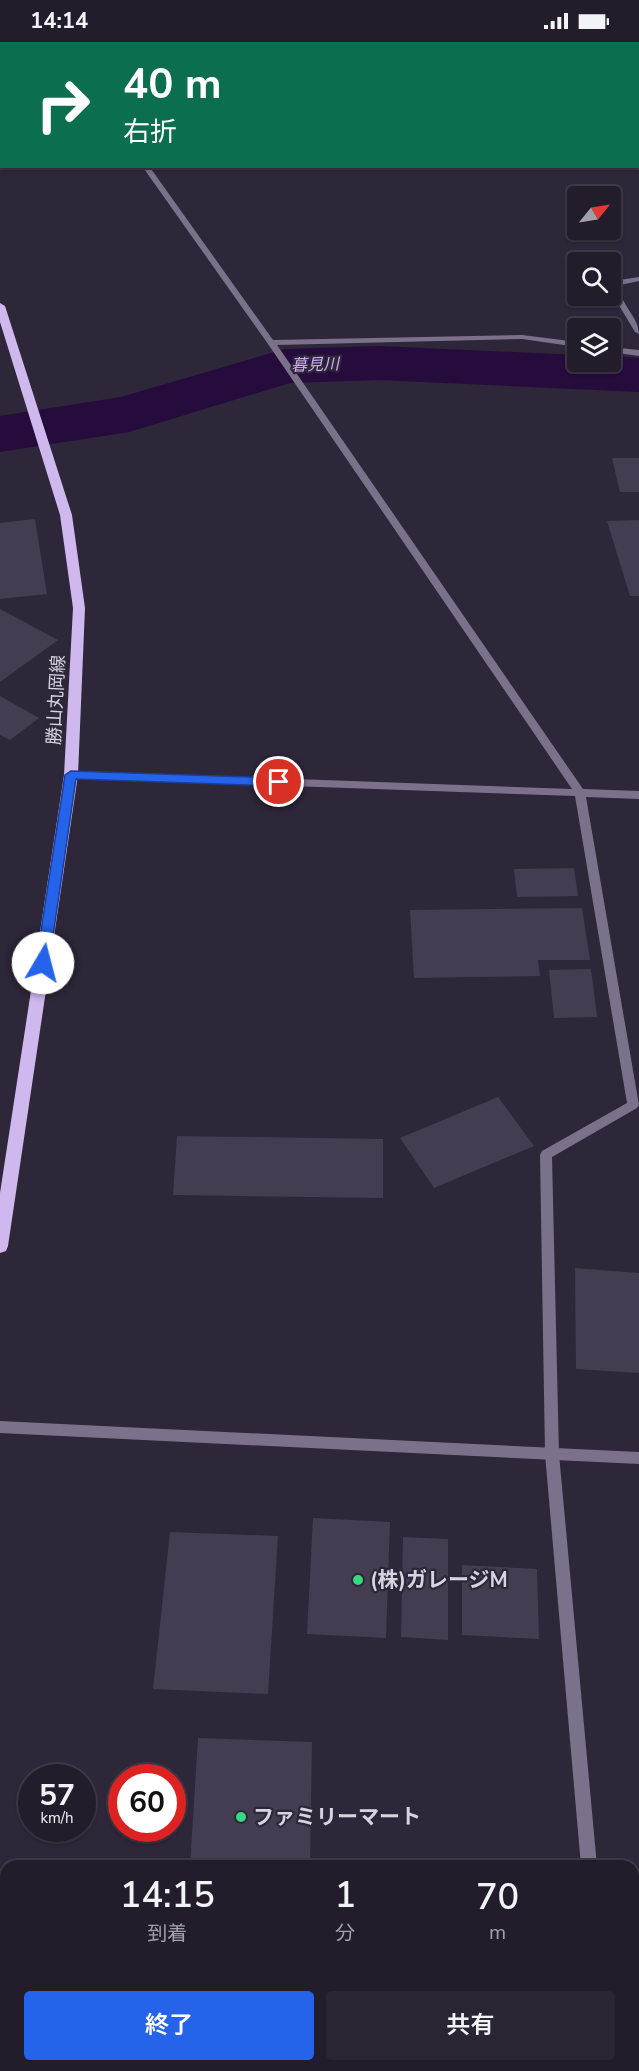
<!DOCTYPE html>
<html lang="ja">
<head>
<meta charset="utf-8">
<style>
	body { margin:0; font-family:"Nunito Sans","Noto Sans JP",sans-serif; background:#2a2533; color:#f1f3f6; height:100vh; display:flex; flex-direction:column; font-size:22px; white-space:nowrap }
	* { box-sizing:border-box; margin:0 }
	p { font-size:20px; color:#a2a1a9 }
	.icon { flex:none; width:33px; height:33px; fill:none; stroke:currentColor; stroke-width:2; stroke-linecap:round; stroke-linejoin:round }
	.map { position:relative; flex:1; overflow:hidden }
	.side { position:absolute; left:0px; top:1818px; width:639px; height:212px; display:flex; flex-direction:column; background:#221c2b; border-radius:18px 18px 0 0; box-shadow:0 2px 4px #0004,0 0 0 2px #3f3a47 }
	.side>* { flex:none }
	.banner { position:absolute; left:0px; top:0px; width:639px; height:126px; box-shadow:0 2px 4px #0004,0 0 0 2px #3f3a47; background:#0b6e4f; color:#fff; overflow:hidden }
	.needle { width:39px; rotate:60deg }
	.tools { position:absolute; left:567px; top:144px; display:grid; gap:12px }
	.tools a { display:grid; place-items:center; width:54px; height:54px; border-radius:6px; background:#221c2b; box-shadow:0 2px 4px #0004,0 0 0 2px #3f3a47; font-size:30px }
	.speed { position:absolute; left:18px; top:1722px; display:flex; gap:12px; font-size:30px; font-weight:700; text-align:center }
	.speed>* { display:grid; place-content:center; width:78px; height:78px; border-radius:50%; background:#221c2b; box-shadow:0 2px 4px #0004,0 0 0 2px #3f3a47; line-height:1 }
	.speed small { font-size:15px; font-weight:400 }
	.speed .limit { border:9px solid #d22; background:#fff; color:#111 }
	.pin { position:absolute; display:grid; place-items:center; width:51px; height:51px; color:#fff; margin:-26px; border:3px solid #fff; border-radius:50%; box-shadow:0 2px 6px #0007 }
	.me { position:absolute; width:66px; margin:-33px; rotate:8deg; stroke-linejoin:round; filter:drop-shadow(0 0 4px #0008) }
	.turn { display:flex; align-items:center; gap:21px; height:126px; padding:0 24px; font-size:27px }
	.turn .icon { width:78px; height:78px; stroke-width:2.5 }
	.turn b { display:block; font-size:42px; line-height:51px }
	.eta { display:flex; justify-content:space-evenly; align-items:center; height:102px; text-align:center }
	.eta b { font-size:36px; font-weight:600; line-height:42px }
	.cta { display:flex; gap:12px; margin-top:auto; padding:12px 24px }
	.cta a { flex:1; height:69px; border-radius:6px; background:#2563eb; color:#fff; font-size:24px; font-weight:600; line-height:69px; text-align:center }
	.cta a+a { background:#2a2533; color:#f1f3f6 }
	.status { display:flex; justify-content:space-between; align-items:center; height:42px; padding:0 30px; background:#221c2b; direction:ltr }
	.status svg { height:16px; fill:currentColor }
	.map>svg:first-child { display:block }
	.lines { fill:none; stroke-linecap:round; stroke-linejoin:round }
	.river { fill:#260b3d; fill-rule:evenodd }
	.building { fill:#443c50 }
	.minor { fill:#7c718b; fill-rule:evenodd }
	.tertiary { fill:#7c718b; fill-rule:evenodd }
	.primary { fill:#ceb8ed; fill-rule:evenodd }
	.route { fill:#2563eb; stroke:#184099; stroke-width:1.5 }
	.poi-dot { fill:#38d880; stroke:#2e2639; stroke-width:2 }
	.labels { text-anchor:middle; dominant-baseline:central; stroke-width:4.5; stroke-linejoin:round; paint-order:stroke }
	.far-water-label { font-size:16px; font-style:italic; fill:#cdb1f3; stroke:#2e2639 }
	.street-label { font-size:18px; fill:#d8d3e0; stroke:#2e2639 }
	.near-poi-label { font-size:21px; font-weight:bold; fill:#d8d3e0; stroke:#2e2639; text-anchor:start }
</style>
</head>
<body>
<div class="status"><b>14:14</b><svg viewBox="0 0 49 12"><path d="M0 12V9h3v3zM5 12V6h3v6zM10 12V3h3v9zM15 12V0h3v12zM26 1h20v11H26zM47 4h2v5h-2z"/></svg></div>
<div class="map">
<svg width="639" height="2029" viewBox="0 0 639 2029">
	<rect width="100%" height="100%" fill="#2e2639"/>
	<g class="lines">
		<!-- river -->
		<path class="river" d="M379 304 578 313V320H610V314L639 316V350L379 338 290 341 129 390 0 410V374L121 355 285 307Z"/>
	</g>
	<!-- building -->
	<path class="building" d="M612 416H639V450H620Z
		M35 477 47 552 0 557V481Z
		M639 478V554H630L607 479Z
		M0 567 58 598 0 640Z
		M0 654 39 676 10 698 0 693Z
		M574 826 578 854 517 855 514 827Z
		M582 866 590 918H538L540 934 414 936 410 868Z
		M591 927 597 975 554 976 549 928Z
		M498 1055 534 1104 434 1146 400 1096Z
		M177 1094 383 1097V1156L173 1153Z
		M575 1226 639 1231V1331L576 1327Z
		M313 1476 390 1480 386 1596 307 1592Z
		M170 1490 278 1494 268 1652 153 1647Z
		M403 1495 448 1497V1598L401 1595Z
		M462 1523 537 1527 539 1597 462 1593Z
		M198 1696 312 1700 310 1824H190Z"/>
	<g class="lines">
		<!-- minor -->
		<path class="minor" d="M167 0H173V2H167Z
			M0 89H2V93H0Z
			M142 124H149L273 298 522 293 578 300V305L522 297 277 303 583 747 639 749V757L586 755 639 1063 637 1066 552 1115 559 1412 597 1824H581L545 1412 540 1113 542 1109 627 1061 575 754 67 736 66 733 67 730 71 729 572 747 268 302Z
			M639 235V239L620 243C618 261 639 274 639 292L635 290 611 250 613 239Z
			M610 305 639 308V314L610 310Z
			M633 1866H639V1882H633Z
			M569 2024H586L587 2029H569Z"/>
		<!-- tertiary -->
		<path class="tertiary" d="M0 1379 639 1410V1422L0 1391Z"/>
		<!-- primary -->
		<path class="primary" d="M0 261 5 264 72 473 85 566 78 733 8 1204 6 1209 0 1211V1151L64 733 73 566 60 473 0 280Z"/>
	</g>
	<!-- route -->
	<path class="route" d="M71 729 279 736 285 740 279 744 76 737 49 921 43 926 36 921 65 733Z"/>
	<!-- markers -->
	<g class="poi-dot">
		<circle cx="358" cy="1538" r="6"/>
		<circle cx="241" cy="1775" r="6"/>
	</g>
	<g class="labels">
		<!-- far-water labels -->
		<g class="far-water-label">
			<text transform="translate(315 323) rotate(-2)">暮見川</text>
		</g>
		<!-- street labels -->
		<g class="street-label">
			<text transform="translate(56 658) rotate(-87)">勝山丸岡線</text>
		</g>
		<!-- near-poi labels -->
		<g class="near-poi-label">
			<text x="370" y="1538">(株)ガレージM</text>
			<text x="253" y="1775">ファミリーマート</text>
		</g>
	</g>
</svg>
<div class="tools">
<a><svg class="needle" viewBox="-14 -14 28 28"><path d="M0-13l5 13h-10z" fill="#e53935"/><path d="M0 13l5-13h-10z" fill="#a2a1a9"/></svg></a>
<a><svg class="icon" aria-label="search" viewBox="0 0 24 24"><circle cx="10" cy="10" r="6"/><path d="M15 15l6 6"/></svg></a>
<a><svg class="icon" aria-label="layers" viewBox="0 0 24 24"><path d="M12 4l9 5-9 5-9-5zM3 14l9 5 9-5"/></svg></a>
</div>
<div class="speed"><div>57<small>km/h</small></div><div class="limit">60</div></div>
<div class="pin" style="left:279px;top:740px;background:#d93025"><svg class="icon" aria-label="arrive" viewBox="0 0 24 24"><path d="M6 21V4h12l-3 4 3 4H6"/></svg></div>
<svg class="me" style="left:43px;top:921px" viewBox="-20 -20 40 40"><circle r="19" fill="#fff"/><path d="M0-13L10 11 0 6-10 11z" fill="#2563eb"/></svg>
<div class="banner">
<div class="turn"><svg class="icon" aria-label="right" viewBox="0 0 24 24"><path d="M7 20v-9h11M14 6l5 5-5 5"/></svg><div><b>40 m</b>右折</div></div>
</div>
<section class="side">
<div class="eta">
<div><b>14:15</b><p>到着</p></div>
<div><b>1</b><p>分</p></div>
<div><b>70</b><p>m</p></div>
</div>
<div class="cta"><a>終了</a><a>共有</a></div>
</section>
</div>
</body>
</html>
